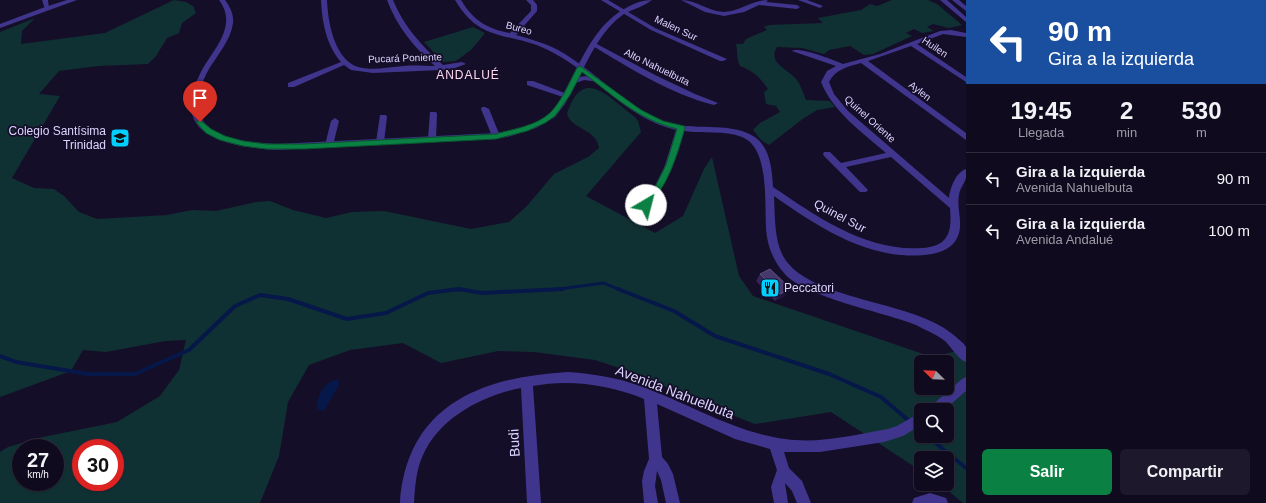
<!DOCTYPE html>
<html lang="es">
<head>
<meta charset="utf-8">
<style>
	body { margin:0; font-family:Arial,sans-serif; background:#1e182c; color:#f1f3f6; height:100vh; display:flex; flex-direction:column; font-size:15px; white-space:nowrap }
	* { box-sizing:border-box; margin:0 }
	p { font-size:13px; color:#9c9aa4 }
	.icon { flex:none; width:22px; height:22px; fill:none; stroke:currentColor; stroke-width:2; stroke-linecap:round; stroke-linejoin:round }
	.map { position:relative; flex:1; overflow:hidden }
	.drawer { display:flex; flex-direction:column; background:#100a1f; width:300px }
	.drawer>* { flex:none }
	.banner { background:#1a4fa0; color:#fff; overflow:hidden }
	.needle { width:26px; rotate:293deg }
	.tools { position:absolute; left:914px; top:355px; display:grid; gap:8px }
	.tools a { display:grid; place-items:center; width:40px; height:40px; border-radius:6px; background:#100a1f; box-shadow:0 1px 3px #0004,0 0 0 1px #302b3d; font-size:20px }
	.speed { position:absolute; left:12px; top:439px; display:flex; gap:8px; font-size:20px; font-weight:700; text-align:center }
	.speed>* { display:grid; place-content:center; width:52px; height:52px; border-radius:50%; background:#100a1f; box-shadow:0 1px 3px #0004,0 0 0 1px #302b3d; line-height:1 }
	.speed small { font-size:10px; font-weight:400 }
	.speed .limit { border:6px solid #d22; background:#fff; color:#111 }
	.pin { position:absolute; display:grid; place-items:center; width:34px; height:34px; color:#fff; margin:-41px -17px; border-radius:50% 50% 50% 0; rotate:-45deg; box-shadow:0 0 4px #0007 }
	.pin .icon { rotate:45deg }
	.me { position:absolute; width:44px; margin:-22px; rotate:37deg; stroke-linejoin:round; filter:drop-shadow(0 0 3px #0008) }
	.turn { display:flex; align-items:center; gap:14px; height:84px; padding:0 16px; font-size:18px }
	.turn .icon { width:52px; height:52px; stroke-width:2.5 }
	.turn b { display:block; font-size:28px; line-height:34px }
	.eta { display:flex; justify-content:space-evenly; align-items:center; height:68px; text-align:center }
	.eta b { font-size:24px; font-weight:800; line-height:28px }
	.button { display:flex; gap:8px; margin-top:auto; padding:8px 16px }
	.button a { flex:1; height:46px; border-radius:6px; background:#0b8043; color:#fff; font-size:16px; font-weight:800; line-height:46px; text-align:center }
	.button a+a { background:#1e182c; color:#f1f3f6 }
	ul { padding:0; list-style:none }
	li { display:flex; align-items:center; gap:12px; height:52px; padding:0 16px; border-top:1px solid #302b3d }
	li div { flex:1 }
	li b { display:block; font-size:15px }
	li em { font-style:normal }
	main { display:flex; flex:1; min-height:0 }
	.map>svg:first-child { display:block }
	.green { fill:#103133; fill-rule:evenodd }
	.water { fill:#061849 }
	.lines { fill:none; stroke-linecap:round; stroke-linejoin:round }
	.stream-far1 { stroke:#061849; stroke-width:3 }
	.stream { stroke:#061849; stroke-width:4 }
	.minor { fill:#40358c; fill-rule:evenodd }
	.tertiary { fill:#40358c; fill-rule:evenodd }
	.wall { fill:#342558 }
	.shaded-wall { fill:#20143d }
	.building { fill:#46386a; stroke:#5e5181 }
	.route { fill:#0b8043; stroke:#07532c }
	.labels { text-anchor:middle; dominant-baseline:central; stroke-width:3.5; stroke-linejoin:round; paint-order:stroke }
	.far-street-label { font-size:10px; fill:#ded5ff; stroke:#150e29 }
	.far-quarter-label { font-size:12px; letter-spacing:1px; fill:#ffd7ed; stroke:#150e29 }
	.poi-label { font-size:12px; fill:#ded5ff; stroke:#150e29; text-anchor:end }
	.street-label { font-size:12px; fill:#ded5ff; stroke:#150e29 }
	.near-street-label { font-size:14px; fill:#ded5ff; stroke:#150e29 }
</style>
</head>
<body>
<main>
<div class="map">
<svg width="966" height="503" viewBox="0 0 966 503">
	<rect width="100%" height="100%" fill="#150e29"/>
	<!-- green -->
	<path class="green" d="M174 0 186 2 193 6 196 13 182 23 179 33 167 38 156 56 148 64 98 66 59 71 39 94 60 96 12 178 34 188 54 189 64 196 79 212 97 219 167 215 192 210 216 211 256 202 270 201 293 210 326 218 352 212 384 211 471 229 509 222 526 207 554 174 588 157 599 148C597 129 572 130 567 114 583 64 609 98 635 117L638 121 641 132 586 196 655 233 683 216 704 169 712 157 739 276 753 296 932 357 966 349V503H963L940 484H947V458H921V471L831 412 755 424 689 398 644 376 595 360 534 352 498 351 441 363 403 343 350 350 309 365 288 402 279 456 260 503H0V452L8 447 43 437 117 422 160 396 179 370 186 340 165 341 106 352 83 350 71 371 0 397V32L35 18 22 31 21 44 105 33ZM921 362H947V388H921ZM921 410H947V436H921ZM21 448H55V482H21ZM81 448H115V482H81Z
		M892 0H928L937 4 962 25 949 28 933 24 927 27 934 31 922 33 914 29 906 33 912 36 873 54 864 55 850 46 829 50 824 54 802 48 777 47C767 63 788 69 796 79 801 85 803 93 806 100L830 101 835 107 817 110 804 118 769 145 761 140 753 130 760 123 780 112 776 106 766 104 764 92 768 89C760 77 753 71 740 66 736 58 738 52 736 44H743L746 39 767 30 764 27 769 25 823 23 818 18 861 10 870 4 877 6Z
		M473 27 485 33 471 50 456 61 443 62 424 42Z"/>
	<!-- water -->
	<path class="water" d="M338 379 339 385 324 411 317 409C317 396 323 382 338 379Z"/>
	<g class="lines">
		<!-- stream-far1 -->
		<path class="stream-far1" d="M455 290H462
			M551 290 604 283 620 290"/>
		<!-- stream -->
		<path class="stream" d="M618 289 674 311 715 336 829 374 881 397 921 431
			M0 356 16 362 88 374H135L189 350 235 306 260 295 288 299 347 319 386 313 428 293 459 289 482 293 563 289
			M927 436 966 468"/>
		<!-- minor -->
		<path class="minor" d="M42 0H48L49 9H45Z
			M321 0H327C328 22 334 59 358 67 372 71 389 67 404 66 414 65 425 66 435 66 414 47 397 27 387 0H393C404 27 422 46 443 65L462 62 466 64 455 68 441 70 373 73 351 70 344 65 294 87H288V83L341 62C326 45 322 21 321 0Z
			M455 0H461C473 20 487 29 510 33L531 11V5L526 0H533L537 5V11L516 35C530 39 545 43 558 50 596 71 623 105 664 121 691 132 729 121 753 136 770 146 772 169 773 187 817 217 867 252 922 248 949 246 952 232 950 208L891 157 846 167 868 190 866 192H860L824 156 823 154 824 152H830L841 163 886 153C862 132 833 112 821 82L827 71 836 66 792 51C798 46 834 60 843 64L880 54 940 31 951 30 966 33V37L943 34 917 44 966 77V82L911 46 868 61 966 133V140L861 63C847 67 836 69 829 82L834 94 848 111 949 198C950 188 956 172 966 169 966 172 966 176 966 178 964 184 960 188 959 195 956 210 965 225 956 240 950 250 936 254 924 255 868 260 818 227 774 196 775 215 774 239 783 256 809 302 913 299 955 336 958 339 964 343 966 347 966 351 966 358 966 362 959 360 951 347 945 341 936 334 925 330 916 325 884 312 803 297 784 273 775 263 769 250 767 237 763 210 772 149 742 137 724 130 703 134 684 131 677 159 667 184 649 207H643L641 205 655 186 664 168 676 130C624 118 594 72 548 50 509 31 481 44 455 0Z
			M601 0H608L655 28 727 59 723 61H720L651 30Z
			M681 0C696 0 708 11 723 12 739 12 752 0 768 0L766 2 797 5 800 7 797 9 759 5 744 12 724 16 705 12Z
			M798 0H807L823 6 820 8Z
			M940 0H947L966 17V22Z
			M952 0H959L966 6V11Z
			M593 42 655 75 695 94 718 103 714 105C670 94 630 68 591 45L590 44Z
			M527 81H533L570 95 569 97H563L527 85Z
			M482 107H485L489 109 500 136 499 138 496 139 492 136 481 109Z
			M430 112H436L437 114 436 139 432 142 428 139Z
			M380 115H386L387 117 384 142 380 145 376 142Z
			M335 118 339 121 333 145 329 148 325 145 331 121Z
			M568 372C593 374 616 377 640 386 688 403 733 432 785 439 819 444 854 435 888 429L897 426 921 412V425L903 436 884 442 820 452H784L789 468 802 481 811 503H797L792 491 785 483 788 503H774L771 487 777 470 770 449 735 439 657 404 662 457 668 464 673 474 680 503H666L661 480 657 471 655 486 658 503H644L642 481 644 471 649 459 644 399C610 385 570 379 533 386L541 503H527L521 388C483 395 439 418 423 455 416 470 415 487 414 503H400C407 405 481 377 568 372Z
			M966 377V391L944 410H929L931 406 962 379Z
			M930 493 946 498 948 503H912L914 498Z"/>
		<!-- tertiary -->
		<path class="tertiary" d="M67 0H77L0 28V24L45 7Z
			M219 0H225C230 7 234 14 233 23 231 40 218 54 209 69 174 131 228 142 277 144L496 133C515 130 535 126 550 113 558 105 563 94 568 85 583 57 595 26 624 9 633 4 641 0 652 0 645 6 633 9 624 14 602 29 591 54 579 77 586 75 592 77 599 78V82L584 80 576 83 565 104 555 117 536 128 511 136 496 139 277 150C230 147 167 137 200 74 208 57 224 42 226 23 227 14 224 7 219 0Z"/>
	</g>
	<!-- wall -->
	<path class="wall" d="M760 274 785 296 775 301 756 281Z"/>
	<!-- shaded-wall -->
	<path class="shaded-wall" d="M791 289 785 296 775 301 780 294Z"/>
	<!-- building -->
	<path class="building" d="M770 269 791 289 780 294 760 274Z"/>
	<!-- route -->
	<path class="route" d="M580 66 641 110 663 121 684 126 685 128C675 161 670 179 649 207L646 208 642 205 655 187 666 165 677 129C637 119 614 96 582 72L570 95 555 116 545 123 527 131 496 139 304 149H267L243 146 220 140 206 133 196 122 200 120 211 129 225 136 243 141 267 144H304L496 134C513 129 536 126 550 113 562 101 569 83 577 68Z"/>
	<!-- icons -->
	<defs>
		<g id="school-square" transform="scale(1)"><rect x="-9" y="-9" width="18" height="18" rx="4" fill="#01cfff" stroke="#150e29"/><path d="M0-5L7-2L0 1L-7-2ZM-4 1L0 2.5L4 1V4Q0 6-4 4Z" fill="#111"/></g>
		<g id="restaurant-square" transform="scale(1)"><rect x="-9" y="-9" width="18" height="18" rx="4" fill="#01cfff" stroke="#150e29"/><path d="M-5-6h1v4h1v-4h1v4h1v-4h1v5L-1.5 .5V6h-2V.5L-5-1ZM5-6V6H3V1.5H1.5Q1.5-4 5-6Z" fill="#111"/></g>
	</defs>
	<g fill-rule="evenodd">
		<use href="#school-square" x="120" y="138"/>
		<use href="#restaurant-square" x="770" y="288"/>
	</g>
	<g class="labels">
		<!-- far-street labels -->
		<g class="far-street-label">
			<text transform="translate(519 28) rotate(15)">Bureo</text>
			<text transform="translate(676 28) rotate(25)">Malen Sur</text>
			<text transform="translate(935 47) rotate(34)">Huilen</text>
			<text transform="translate(405 58) rotate(-2)">Pucará Poniente</text>
			<text transform="translate(657 67) rotate(26)">Alto Nahuelbuta</text>
			<text transform="translate(920 91) rotate(37)">Aylen</text>
			<text transform="translate(870 119) rotate(42)">Quinel Oriente</text>
		</g>
		<!-- far-quarter labels -->
		<g class="far-quarter-label">
			<text x="468" y="75">ANDALUÉ</text>
		</g>
		<!-- poi labels -->
		<g class="poi-label">
			<text x="106" y="131">Colegio Santísima<tspan x="106" dy="14">Trinidad</tspan></text>
			<text x="784" y="288" text-anchor="start">Peccatori</text>
		</g>
		<!-- street labels -->
		<g class="street-label">
			<text transform="translate(840 216) rotate(28)">Quinel Sur</text>
		</g>
		<!-- near-street labels -->
		<g class="near-street-label">
			<text transform="translate(675 392) rotate(21)">Avenida Nahuelbuta</text>
			<text transform="translate(514 443) rotate(-93)">Budi</text>
		</g>
	</g>
</svg>
<div class="tools">
<a><svg class="needle" viewBox="-14 -14 28 28"><path d="M0-13l5 13h-10z" fill="#e53935"/><path d="M0 13l5-13h-10z" fill="#9c9aa4"/></svg></a>
<a><svg class="icon" aria-label="search" viewBox="0 0 24 24"><circle cx="10" cy="10" r="6"/><path d="M15 15l6 6"/></svg></a>
<a><svg class="icon" aria-label="layers" viewBox="0 0 24 24"><path d="M12 4l9 5-9 5-9-5zM3 14l9 5 9-5"/></svg></a>
</div>
<div class="speed"><div>27<small>km/h</small></div><div class="limit">30</div></div>
<div class="pin" style="left:200px;top:122px;background:#d93025"><svg class="icon" aria-label="arrive" viewBox="0 0 24 24"><path d="M6 21V4h12l-3 4 3 4H6"/></svg></div>
<svg class="me" style="left:646px;top:205px" viewBox="-20 -20 40 40"><circle r="19" fill="#fff"/><path d="M0-13L10 11 0 6-10 11z" fill="#0b8043"/></svg>
</div>
<section class="drawer">
<div class="banner">
<div class="turn"><svg class="icon" aria-label="left" viewBox="0 0 24 24"><path d="M17 20v-9H6M10 6l-5 5 5 5"/></svg><div><b>90 m</b>Gira a la izquierda</div></div>
</div>
<div class="eta">
<div><b>19:45</b><p>Llegada</p></div>
<div><b>2</b><p>min</p></div>
<div><b>530</b><p>m</p></div>
</div>
<ul>
<li><svg class="icon" aria-label="left" viewBox="0 0 24 24"><path d="M17 20v-9H6M10 6l-5 5 5 5"/></svg><div><b>Gira a la izquierda</b><p>Avenida Nahuelbuta</p></div><em>90 m</em></li>
<li><svg class="icon" aria-label="left" viewBox="0 0 24 24"><path d="M17 20v-9H6M10 6l-5 5 5 5"/></svg><div><b>Gira a la izquierda</b><p>Avenida Andalué</p></div><em>100 m</em></li>
</ul>
<div class="button"><a>Salir</a><a>Compartir</a></div>
</section>
</main>
</body>
</html>
